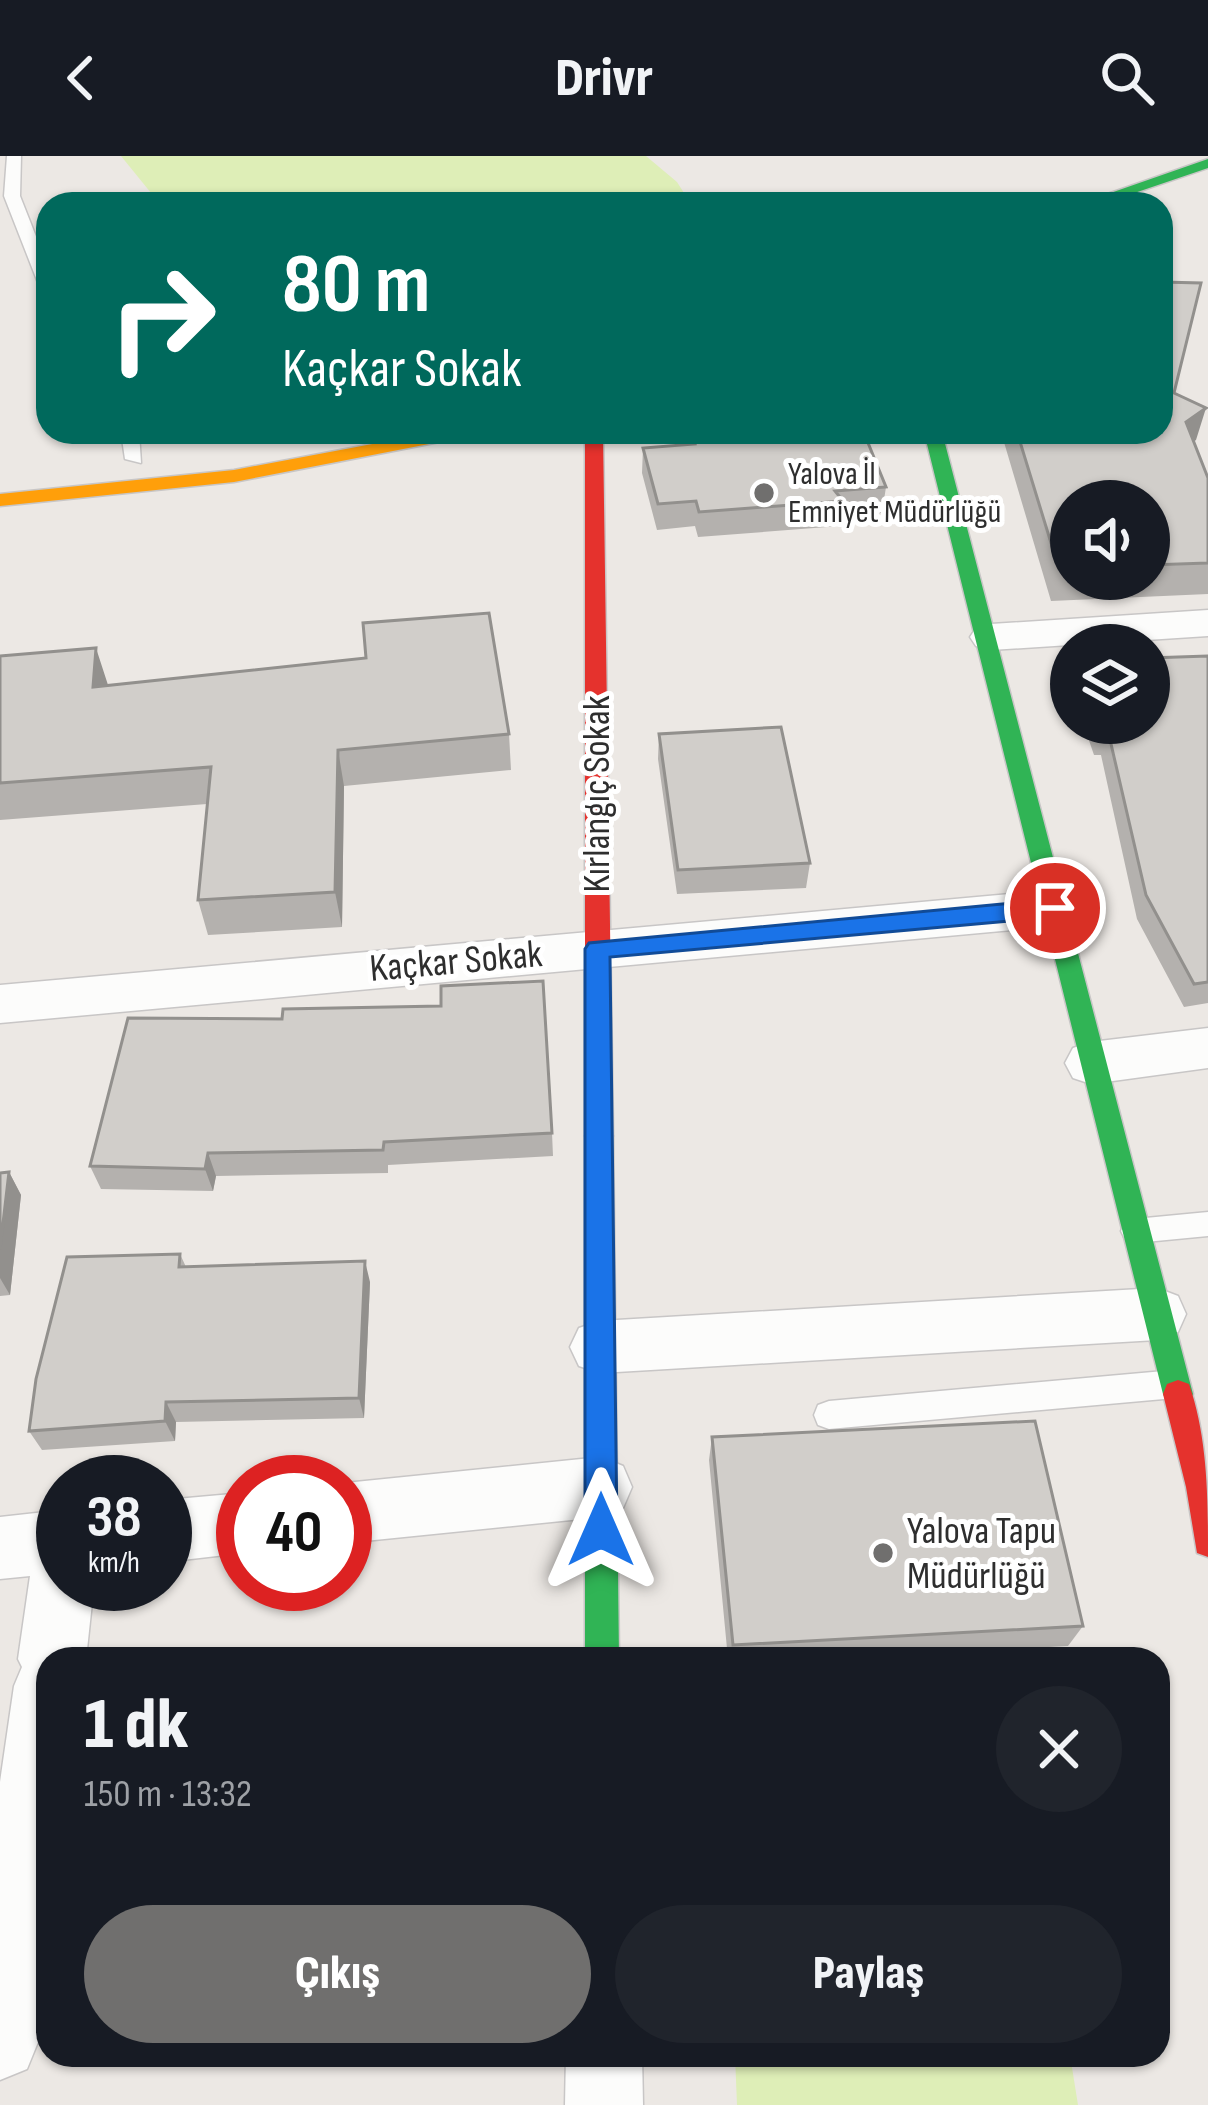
<!DOCTYPE html>
<html lang="tr">
<head>
<meta charset="utf-8">
<style>
	body { margin:0; font-family:"Sofia Sans Condensed",sans-serif; background:#20242c; color:#f1f3f6; height:100vh; display:flex; flex-direction:column; font-size:45px; white-space:nowrap }
	* { box-sizing:border-box; margin:0 }
	p { font-size:39px; color:#9ea1a6 }
	.icon { flex:none; width:66px; height:66px; fill:none; stroke:currentColor; stroke-width:2; stroke-linecap:round; stroke-linejoin:round }
	.map { position:relative; flex:1; overflow:hidden }
	.side { position:absolute; left:36px; top:1491px; width:1134px; height:420px; display:flex; flex-direction:column; background:#171b24; border-radius:36px; box-shadow:0 3px 9px #0004 }
	.side>* { flex:none }
	.banner { position:absolute; left:36px; top:36px; width:1137px; height:252px; border-radius:36px; box-shadow:0 3px 9px #0004; background:#00695c; color:#fff; overflow:hidden }
	.tools { position:absolute; left:1050px; top:324px; display:grid; gap:24px }
	.tools a { display:grid; place-items:center; width:120px; height:120px; border-radius:50%; background:#171b24; box-shadow:0 3px 9px #0004; font-size:60px }
	.speed { position:absolute; left:36px; top:1299px; display:flex; gap:24px; font-size:60px; font-weight:700; text-align:center }
	.speed>* { display:grid; place-content:center; width:156px; height:156px; border-radius:50%; background:#171b24; box-shadow:0 3px 9px #0004; line-height:1 }
	.speed small { font-size:30px; font-weight:400 }
	.speed .limit { border:18px solid #d22; background:#fff; color:#111 }
	.pin { position:absolute; display:grid; place-items:center; width:102px; height:102px; color:#fff; margin:-51px; border:6px solid #fff; border-radius:50%; box-shadow:0 3px 12px #0007 }
	.me { position:absolute; width:132px; margin:-66px; rotate:0deg; stroke-linejoin:round; filter:drop-shadow(0 0 9px #0008) }
	.turn { display:flex; align-items:center; gap:42px; height:252px; padding:0 48px; font-size:54px }
	.turn .icon { width:156px; height:156px; stroke-width:2.5 }
	.turn b { display:block; font-size:84px; line-height:102px }
	.round { display:grid; place-items:center; flex:none; width:126px; height:126px; border-radius:63px; background:#20242c }
	.head { display:flex; align-items:center; justify-content:space-between; height:204px; padding:0 48px }
	h1 { font-size:72px; font-weight:800; line-height:90px }
	.primary-button { display:flex; gap:24px; margin-top:auto; padding:24px 48px }
	.primary-button a { flex:1; height:138px; border-radius:72px; background:#706f6e; color:#fff; font-size:48px; font-weight:800; line-height:138px; text-align:center }
	.primary-button a+a { background:#20242c; color:#f1f3f6 }
	header { display:flex; justify-content:space-between; align-items:center; height:156px; padding:0 48px; background:#171b24; font-size:54px; font-weight:800 }
	.map>svg:first-child { display:block }
	.pitch { fill:#deeeb7 }
	.lines { fill:none; stroke-linecap:round; stroke-linejoin:round }
	.lane-casing { stroke:#c8c6c6; stroke-width:3 }
	.street-casing { stroke:#c8c6c6; stroke-width:3 }
	.fast-casing { stroke:#c8c6c6; stroke-width:3 }
	.slow-casing { stroke:#c8c6c6; stroke-width:3 }
	.jam-casing { stroke:#c8c6c6; stroke-width:3 }
	.lane { fill:#fcfcfb; fill-rule:evenodd }
	.street { fill:#fcfcfb; fill-rule:evenodd }
	.fast { fill:#30b455; fill-rule:evenodd }
	.slow { fill:#ff9f0a; fill-rule:evenodd }
	.jam { fill:#e5322d; fill-rule:evenodd }
	.wall { fill:#b4b1ae; fill-rule:evenodd }
	.shaded-wall { fill:#92908d }
	.building { fill:#d1ceca; stroke:#92908d; stroke-width:3 }
	.route { fill:#1a73e8; stroke:#114b97; stroke-width:3 }
	.poi-dot { fill:#706f6e; stroke:#fff; stroke-width:4.5 }
	.labels { text-anchor:middle; dominant-baseline:central; stroke-width:10; stroke-linejoin:round; paint-order:stroke }
	.far-poi-label { font-size:33px; fill:#2e2e2e; stroke:#fff; text-anchor:start }
	.street-label { font-size:39px; fill:#2e2e2e; stroke:#fff }
	.poi-label { font-size:39px; fill:#2e2e2e; stroke:#fff; text-anchor:start }
</style>
</head>
<body>
<header><svg class="icon" aria-label="back" viewBox="0 0 24 24"><path d="M15 5l-7 7 7 7"/></svg>Drivr<svg class="icon" aria-label="search" viewBox="0 0 24 24"><circle cx="10" cy="10" r="6"/><path d="M15 15l6 6"/></svg></header>
<div class="map">
<svg width="1208" height="1949" viewBox="0 0 1208 1949">
	<rect width="100%" height="100%" fill="#ece8e4"/>
	<!-- pitch -->
	<path class="pitch" d="M121 0H646L677 26 691 48H160Z
		M735 1899H1070L1078 1949H737Z"/>
	<g class="lines">
		<!-- lane casing -->
		<g class="lane-casing">
			<path id="lane" d="M7 0H21L20 40 48 111V137L40 132 4 40Z
				M121 276H139L141 307 125 303Z
				M1208 1056V1080L1135 1087 1125 1083 1121 1075 1125 1067 1135 1063Z
				M1175 1214 1186 1218 1190 1228 1186 1238 1175 1242 829 1273 818 1269 814 1259 818 1249 829 1245Z"/>
		</g>
		<!-- street casing -->
		<g class="street-casing">
			<path id="street" d="M1208 454V480L991 494 976 490 970 481 976 472 991 468Z
				M1055 734 1072 740 1079 752 1072 764 1055 770 0 867V829Z
				M1208 872V912L1091 928 1073 922 1065 907 1073 892 1091 886Z
				M1157 1132 1178 1140 1186 1158 1178 1176 1157 1184 600 1217 579 1210 570 1191 579 1172 600 1165Z
				M601 1301 623 1310 632 1331 623 1352 601 1361 345 1387V1327Z
				M243 1337V1397L165 1406V1344Z
				M63 1354V1428H94L86 1503H48V1807L38 1886 27 1913 0 1924V1626L14 1530 22 1511 18 1503 30 1420 0 1423V1361Z
				M566 1899H642L643 1949H565Z"/>
		</g>
		<!-- fast casing -->
		<g class="fast-casing">
			<path id="fast" d="M1208 3V12L1102 48H1079Z
				M924 276H942L1193 1238 1189 1248 1178 1252 1167 1248 1163 1238Z
				M599 969 609 972 613 980 619 1503H585V980L589 972Z"/>
		</g>
		<!-- slow casing -->
		<g class="slow-casing">
			<path id="slow" d="M436 276H474L465 281 234 326 0 350V338L234 314Z"/>
		</g>
		<!-- jam casing -->
		<g class="jam-casing">
			<path id="jam" d="M585 276H603L613 980 609 988H589L585 980Z
				M1178 1224 1189 1228C1208 1283 1208 1343 1208 1401L1197 1397 1186 1331 1163 1238 1167 1228Z"/>
		</g>
		<!-- lane -->
		<use href="#lane" class="lane"/>
		<!-- street -->
		<use href="#street" class="street"/>
		<!-- fast -->
		<use href="#fast" class="fast"/>
		<!-- slow -->
		<use href="#slow" class="slow"/>
		<!-- jam -->
		<use href="#jam" class="jam"/>
	</g>
	<!-- wall -->
	<path class="wall" d="M1174 237 1196 284 1193 285 1208 322V438L1051 445 1001 276H1161ZM1071 345H1149V423H1071Z
		M692 277 886 331 882 357 841 360 840 370 698 381 695 370 657 374 642 317 643 292 691 288Z
		M0 500 108 529 509 578 511 614 344 630 342 771 208 779 198 744 207 648 0 664Z
		M1208 500V847L1184 851 1137 763 1101 599H1094L1083 567H1149Z
		M659 578 810 707 806 732 677 738 658 603Z
		M128 862 552 977 553 1000 388 1009V1017L216 1020 213 1035 101 1033 90 1010Z
		M9 1016 21 1039 10 1139 0 1140V1017Z
		M180 1098 186 1111 370 1126 364 1262 176 1266 175 1285 42 1294 29 1275Z
		M712 1281 1083 1470 1068 1490 825 1503H728L709 1304Z"/>
	<!-- shaded-wall -->
	<path class="shaded-wall" d="M1206 252 1196 284 1176 297 1186 266Z
		M96 492 108 529 93 531Z
		M338 594 344 630 342 771 335 736Z
		M208 997 216 1020 213 1035 205 1013Z
		M9 1016 21 1039 10 1139 0 1122V1093Z
		M365 1105 370 1126 364 1262 359 1242Z
		M166 1246 176 1266 175 1285 165 1265Z"/>
	<!-- building -->
	<path class="building" d="M1161 126 1201 127 1174 237 1206 252 1186 266 1208 322V407L1149 409V345H1071V413H1059L1017 276H1161Z
		M707 276H841L842 278 864 277 886 331 835 335 843 345 699 356 696 345 658 348 643 292 695 288 692 277Z
		M489 457 509 578 338 594 335 736 198 744 211 611 0 627V500L96 492 93 531 366 502 363 467Z
		M1208 500V826L1194 828 1146 739 1108 575H1102L1099 567H1149V502Z
		M781 571 810 707 678 714 659 578Z
		M543 825 552 977 384 986 383 994 208 997 205 1013 90 1010 128 862 282 863 283 853 441 850V830Z
		M9 1016 0 1093V1017Z
		M180 1098 179 1111 365 1105 359 1242 166 1246 165 1265 29 1275 36 1223 67 1101Z
		M1035 1265 1083 1470 733 1489 712 1281Z"/>
	<!-- route -->
	<path class="route" d="M1055 743 1067 752 1055 761 610 801 617 1374 613 1385 601 1389 590 1385 585 1374V793L589 787Z"/>
	<!-- markers -->
	<g class="poi-dot">
		<circle cx="764" cy="337" r="12"/>
		<circle cx="883" cy="1397" r="12"/>
	</g>
	<g class="labels">
		<!-- far-poi labels -->
		<g class="far-poi-label">
			<text x="788" y="318">Yalova İl<tspan x="788" dy="38">Emniyet Müdürlüğü</tspan></text>
		</g>
		<!-- street labels -->
		<g class="street-label">
			<text transform="translate(597 638) rotate(-90)">Kırlangıç Sokak</text>
			<text transform="translate(456 806) rotate(-5)">Kaçkar Sokak</text>
		</g>
		<!-- poi labels -->
		<g class="poi-label">
			<text x="907" y="1375">Yalova Tapu<tspan x="907" dy="45">Müdürlüğü</tspan></text>
		</g>
	</g>
</svg>
<div class="tools">
<a><svg class="icon" aria-label="sound" viewBox="0 0 24 24"><path d="M4 9h4l5-4v14l-5-4H4zM17 9q2 3 0 6"/></svg></a>
<a><svg class="icon" aria-label="layers" viewBox="0 0 24 24"><path d="M12 4l9 5-9 5-9-5zM3 14l9 5 9-5"/></svg></a>
</div>
<div class="speed"><div>38<small>km/h</small></div><div class="limit">40</div></div>
<div class="pin" style="left:1055px;top:752px;background:#d93025"><svg class="icon" aria-label="arrive" viewBox="0 0 24 24"><path d="M6 21V4h12l-3 4 3 4H6"/></svg></div>
<svg class="me" style="left:601px;top:1374px" viewBox="-20 -20 40 40"><path d="M0-17L14 15 0 8-14 15z" fill="#1a73e8" stroke="#fff" stroke-width="4"/></svg>
<div class="banner">
<div class="turn"><svg class="icon" aria-label="right" viewBox="0 0 24 24"><path d="M7 20v-9h11M14 6l5 5-5 5"/></svg><div><b>80 m</b>Kaçkar Sokak</div></div>
</div>
<section class="side">
<div class="head"><div><h1>1 dk</h1><p>150 m · 13:32</p></div><a class="round"><svg class="icon" aria-label="close" viewBox="0 0 24 24"><path d="M6 6l12 12M18 6L6 18"/></svg></a></div>
<div class="primary-button"><a>Çıkış</a><a>Paylaş</a></div>
</section>
</div>
</body>
</html>
